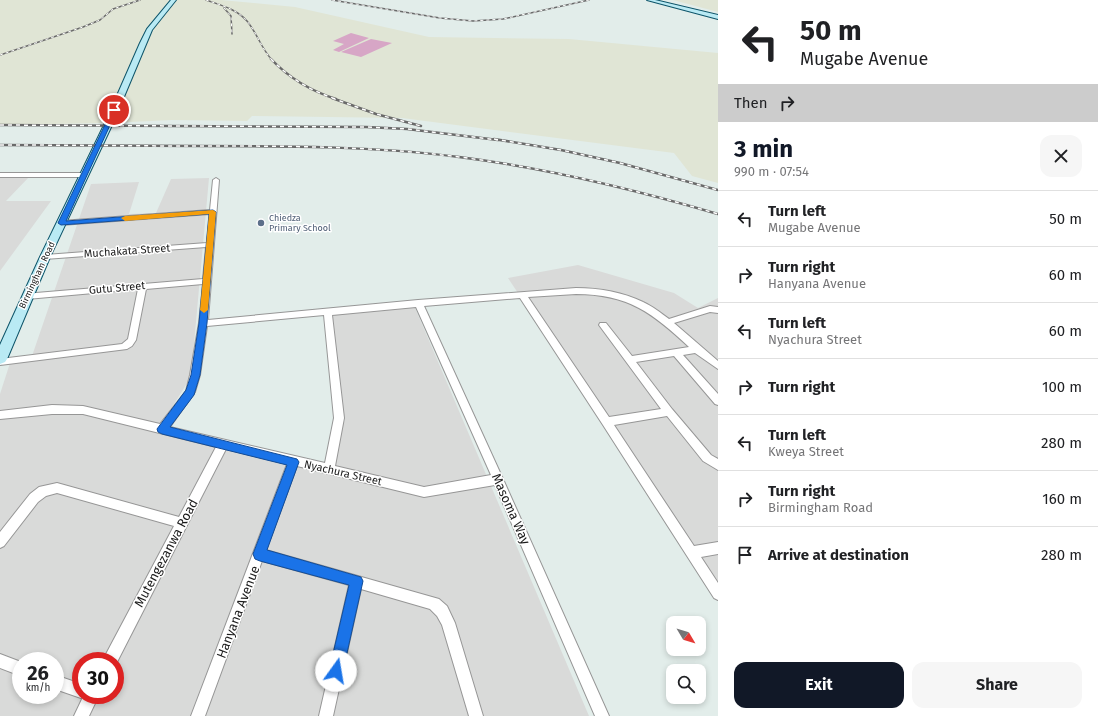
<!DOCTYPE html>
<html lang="en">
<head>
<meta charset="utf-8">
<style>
	body { margin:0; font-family:"Fira Sans",sans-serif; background:#f6f6f6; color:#202124; height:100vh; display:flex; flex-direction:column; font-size:15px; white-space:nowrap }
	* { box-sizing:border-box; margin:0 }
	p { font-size:13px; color:#757577 }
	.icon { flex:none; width:22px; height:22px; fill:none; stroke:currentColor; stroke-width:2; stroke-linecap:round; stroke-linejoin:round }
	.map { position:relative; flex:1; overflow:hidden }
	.sheet { display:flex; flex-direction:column; background:#fff; width:380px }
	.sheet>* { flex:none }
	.guide { background:#fff; color:#202124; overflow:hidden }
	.needle { width:26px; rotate:128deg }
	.buttons { position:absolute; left:666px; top:616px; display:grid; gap:8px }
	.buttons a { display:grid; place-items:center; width:40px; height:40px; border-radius:8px; background:#fff; box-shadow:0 2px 6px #0003; font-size:20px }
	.speed { position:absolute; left:12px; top:652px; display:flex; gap:8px; font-size:20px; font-weight:700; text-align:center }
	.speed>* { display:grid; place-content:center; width:52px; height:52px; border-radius:50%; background:#fff; box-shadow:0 2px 6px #0003; line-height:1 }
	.speed small { font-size:10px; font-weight:400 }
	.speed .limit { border:6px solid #d22; background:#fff; color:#111 }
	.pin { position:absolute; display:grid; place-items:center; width:34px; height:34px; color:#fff; margin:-17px; border:2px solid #fff; border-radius:50%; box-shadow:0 1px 4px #0007 }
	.me { position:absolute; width:44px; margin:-22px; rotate:13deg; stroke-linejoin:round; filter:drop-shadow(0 0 3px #0008) }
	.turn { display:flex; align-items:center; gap:14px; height:84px; padding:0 16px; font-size:18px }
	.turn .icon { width:52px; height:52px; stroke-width:2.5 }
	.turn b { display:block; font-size:28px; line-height:34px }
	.then { display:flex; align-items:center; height:38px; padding:0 16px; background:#0003; gap:8px; font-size:15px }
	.round { display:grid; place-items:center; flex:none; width:42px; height:42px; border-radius:12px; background:#f6f6f6 }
	.overview { display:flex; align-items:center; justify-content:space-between; height:68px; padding:0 16px }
	h1 { font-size:24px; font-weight:700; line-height:30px; color:#111827 }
	.primary-button { display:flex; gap:8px; margin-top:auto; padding:8px 16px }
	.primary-button a { flex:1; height:46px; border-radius:12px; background:#111827; color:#fff; font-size:16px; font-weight:700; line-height:46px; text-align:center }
	.primary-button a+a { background:#f6f6f6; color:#202124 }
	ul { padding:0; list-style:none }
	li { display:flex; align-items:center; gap:12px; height:56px; padding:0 16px; border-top:1px solid #e0e0e0 }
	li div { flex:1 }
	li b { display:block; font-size:15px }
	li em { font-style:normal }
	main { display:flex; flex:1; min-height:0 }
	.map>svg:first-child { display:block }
	.residential { fill:#d9dad9; fill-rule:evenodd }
	.industrial { fill:#e0e5d5 }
	.water { fill:#d7a6c6 }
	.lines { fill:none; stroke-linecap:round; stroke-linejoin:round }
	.street-casing { stroke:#969696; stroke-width:2 }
	.secondary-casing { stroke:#0d5469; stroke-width:2 }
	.street { fill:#fff; fill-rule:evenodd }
	.secondary { fill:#b9eaf4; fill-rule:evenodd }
	.rail-far1-casing { stroke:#6a6a6a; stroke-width:1.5 }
	.rail-casing { stroke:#6a6a6a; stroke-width:2.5 }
	.rail-far1 { stroke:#fff; stroke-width:1; stroke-dasharray:3; stroke-linecap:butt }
	.rail { stroke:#fff; stroke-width:1.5; stroke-dasharray:4; stroke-linecap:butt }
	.route { fill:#1a73e8; stroke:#114b97 }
	.slow { fill:#f59e0b }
	.service-dot { fill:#5c6f8a; stroke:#fff; stroke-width:1.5 }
	.labels { text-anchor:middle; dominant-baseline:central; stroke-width:3; stroke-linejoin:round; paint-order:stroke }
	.far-service-label { font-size:9px; fill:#4e5e75; stroke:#fff; text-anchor:start }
	.far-street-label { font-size:9px; fill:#1c1c1c; stroke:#fff }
	.street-label { font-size:11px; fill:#1c1c1c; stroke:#fff }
	.near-street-label { font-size:13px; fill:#1c1c1c; stroke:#fff }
</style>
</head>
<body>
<main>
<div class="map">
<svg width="718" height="716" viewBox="0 0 718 716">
	<rect width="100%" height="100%" fill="#e2edea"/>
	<!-- residential -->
	<path class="residential" d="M0 175 30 176 6 201H51L0 271Z
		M209 178 191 377 157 431 321 473 345 420 324 314 413 303 589 716H0V394L10 363 32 356 91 184 139 182 129 214 156 213 171 179ZM21 661H55V695H21ZM81 661H115V695H81Z
		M578 265 674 293 698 308 718 298V595L508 278Z"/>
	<!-- industrial -->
	<path class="industrial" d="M0 0H221L295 7 429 37 569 39 718 53V183L692 176 674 153 402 118 252 116 247 121 172 120 109 123 0 125Z
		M673 0H718V12Z"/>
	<!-- water -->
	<path class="water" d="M351 33 369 38 339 52 333 50 344 44 333 41Z
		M371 39 392 43 361 57 341 52Z"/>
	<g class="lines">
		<!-- street casing -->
		<g class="street-casing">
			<path id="street" d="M0 173H84L87 175 84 177H0Z
				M216 178 219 180 208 320 418 300 576 288C599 288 622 292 643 302 652 306 661 313 669 319L710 306 718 307V313L710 312 674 323 718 361V369L695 353 683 355 718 394V405L715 404 674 356 636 362 672 409 711 455 718 459V470L703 461 667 416 614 425 694 546 718 542V554L701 557 718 583V600L714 598 603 425 520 298 424 306 503 479 609 716H595L495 485 424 497 297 466 266 550 439 599 447 606 455 623 483 716H469L442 625 437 616 430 609 361 589 333 716H319L349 585 262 561 205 716H191L287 464 226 449 115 666V661H103L105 656 174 526 57 493 46 496 38 502 4 546 0 548V532L30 494 39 487 57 483 179 517 216 447 83 414H52L0 419V411L52 405 83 406 160 424 186 391 190 375 199 323 203 284 146 289 136 340 132 346 127 349 0 365V359L122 344 128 339 138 289 27 299 24 298 23 296 24 294 203 279 206 247 45 259 41 257 45 255 207 243 210 214 61 225 58 223 61 221 210 210 213 180ZM576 294C628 294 653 313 689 347L632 356 606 323H600L599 325 661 409 609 417 528 297ZM416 307 491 475 424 487 335 466 344 418 332 315ZM324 315 334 418 325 463 170 427 195 392 200 375 207 326Z
				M0 654 21 662V676L0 668Z
				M55 675 81 684V695H99L89 716H74L83 697 81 698 55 689Z"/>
		</g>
		<!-- secondary casing -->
		<g class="secondary-casing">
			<path id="secondary" d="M171 0H176L152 30 113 123 50 257 7 359 5 362 0 364V345L40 257 105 123 140 43 147 29Z
				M647 0H655L718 15V19Z"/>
		</g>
		<!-- street -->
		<use href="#street" class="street"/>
		<!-- secondary -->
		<use href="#secondary" class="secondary"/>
		<!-- rail-far1 casing -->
		<g class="rail-far1-casing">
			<path id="rail-far1" d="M206 0C220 5 237 9 247 21 257 33 261 48 272 60
				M332 0 440 18 473 21 503 19 589 0
				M224 8 231 16 232 34
				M0 55 83 27 100 20 113 9 140 0"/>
		</g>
		<!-- rail casing -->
		<g class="rail-casing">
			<path id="rail" d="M271 59C289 78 311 91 336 99
				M332 98 376 114 421 126
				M0 125 366 127 407 129 498 140
				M494 139 561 150 620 163 718 190
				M0 145C67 145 134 146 200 146 287 146 373 146 459 157 547 168 633 189 718 214"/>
		</g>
		<!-- rail-far1 -->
		<use href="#rail-far1" class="rail-far1"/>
		<!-- rail -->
		<use href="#rail" class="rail"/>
	</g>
	<!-- route -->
	<path class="route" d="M114 108 117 110 66 221 213 210 216 212 207 323 200 375 194 395 170 427 297 459 299 462 267 550 361 577 363 581 343 671 341 676 336 678 331 676 329 671 349 585 260 561 255 559 253 554 287 465 162 434 158 432 157 429 186 390 191 375 199 323 209 214 61 225 58 223 112 110Z"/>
	<!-- slow -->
	<path class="slow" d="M213 210 216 212 208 310 204 313 200 310 209 214 125 221 121 218 125 216Z"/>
	<!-- markers -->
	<circle class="service-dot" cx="261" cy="223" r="4"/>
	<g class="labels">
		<!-- far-service labels -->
		<g class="far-service-label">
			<text x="269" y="218">Chiedza<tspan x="269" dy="10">Primary School</tspan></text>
		</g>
		<!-- far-street labels -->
		<g class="far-street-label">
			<text transform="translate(37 275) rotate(-65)">Birmingham Road</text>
		</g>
		<!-- street labels -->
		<g class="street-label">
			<text transform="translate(127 251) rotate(-4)">Muchakata Street</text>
			<text transform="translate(117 288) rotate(-5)">Gutu Street</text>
			<text transform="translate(343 473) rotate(13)">Nyachura Street</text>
		</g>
		<!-- near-street labels -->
		<g class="near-street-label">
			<text transform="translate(511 509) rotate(66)">Masoma Way</text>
			<text transform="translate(166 553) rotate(-62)">Mutengezanwa Road</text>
			<text transform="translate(238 612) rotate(-69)">Hanyana Avenue</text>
		</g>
	</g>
</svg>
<div class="buttons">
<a><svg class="needle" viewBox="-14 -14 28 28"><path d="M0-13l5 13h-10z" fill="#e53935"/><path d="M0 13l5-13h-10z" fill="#757577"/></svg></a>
<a><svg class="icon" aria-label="search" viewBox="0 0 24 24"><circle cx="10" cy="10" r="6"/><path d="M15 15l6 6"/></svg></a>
</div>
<div class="speed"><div>26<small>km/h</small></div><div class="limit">30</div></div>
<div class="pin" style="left:114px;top:110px;background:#d93025"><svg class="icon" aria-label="arrive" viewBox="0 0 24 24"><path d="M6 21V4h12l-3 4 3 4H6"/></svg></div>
<svg class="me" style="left:336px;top:671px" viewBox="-20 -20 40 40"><circle r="19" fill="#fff"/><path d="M0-13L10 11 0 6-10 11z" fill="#1a73e8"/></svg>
</div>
<section class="sheet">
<div class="guide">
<div class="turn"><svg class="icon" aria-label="left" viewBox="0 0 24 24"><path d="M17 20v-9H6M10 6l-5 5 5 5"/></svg><div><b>50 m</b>Mugabe Avenue</div></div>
<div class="then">Then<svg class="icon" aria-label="right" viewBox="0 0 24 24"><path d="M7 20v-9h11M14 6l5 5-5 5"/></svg></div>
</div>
<div class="overview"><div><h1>3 min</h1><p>990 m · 07:54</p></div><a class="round"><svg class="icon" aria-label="close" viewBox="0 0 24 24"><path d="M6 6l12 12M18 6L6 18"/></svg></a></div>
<ul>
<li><svg class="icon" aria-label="left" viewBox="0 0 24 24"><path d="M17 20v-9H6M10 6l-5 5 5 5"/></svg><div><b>Turn left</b><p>Mugabe Avenue</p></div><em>50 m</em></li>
<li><svg class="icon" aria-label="right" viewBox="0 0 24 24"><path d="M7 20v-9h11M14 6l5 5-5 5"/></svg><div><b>Turn right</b><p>Hanyana Avenue</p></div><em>60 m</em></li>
<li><svg class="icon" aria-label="left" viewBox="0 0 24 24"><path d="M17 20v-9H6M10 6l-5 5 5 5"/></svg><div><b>Turn left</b><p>Nyachura Street</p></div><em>60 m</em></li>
<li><svg class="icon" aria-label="right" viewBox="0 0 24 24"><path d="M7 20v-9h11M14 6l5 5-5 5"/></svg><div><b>Turn right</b></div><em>100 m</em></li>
<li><svg class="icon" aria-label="left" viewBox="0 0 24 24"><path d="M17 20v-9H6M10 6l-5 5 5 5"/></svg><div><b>Turn left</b><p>Kweya Street</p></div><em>280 m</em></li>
<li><svg class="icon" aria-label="right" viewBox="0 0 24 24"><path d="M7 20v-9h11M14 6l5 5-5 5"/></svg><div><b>Turn right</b><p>Birmingham Road</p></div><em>160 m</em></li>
<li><svg class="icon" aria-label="arrive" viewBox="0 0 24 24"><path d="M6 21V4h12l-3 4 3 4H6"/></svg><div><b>Arrive at destination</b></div><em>280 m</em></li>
</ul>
<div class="primary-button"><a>Exit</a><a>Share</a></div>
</section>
</main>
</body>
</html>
